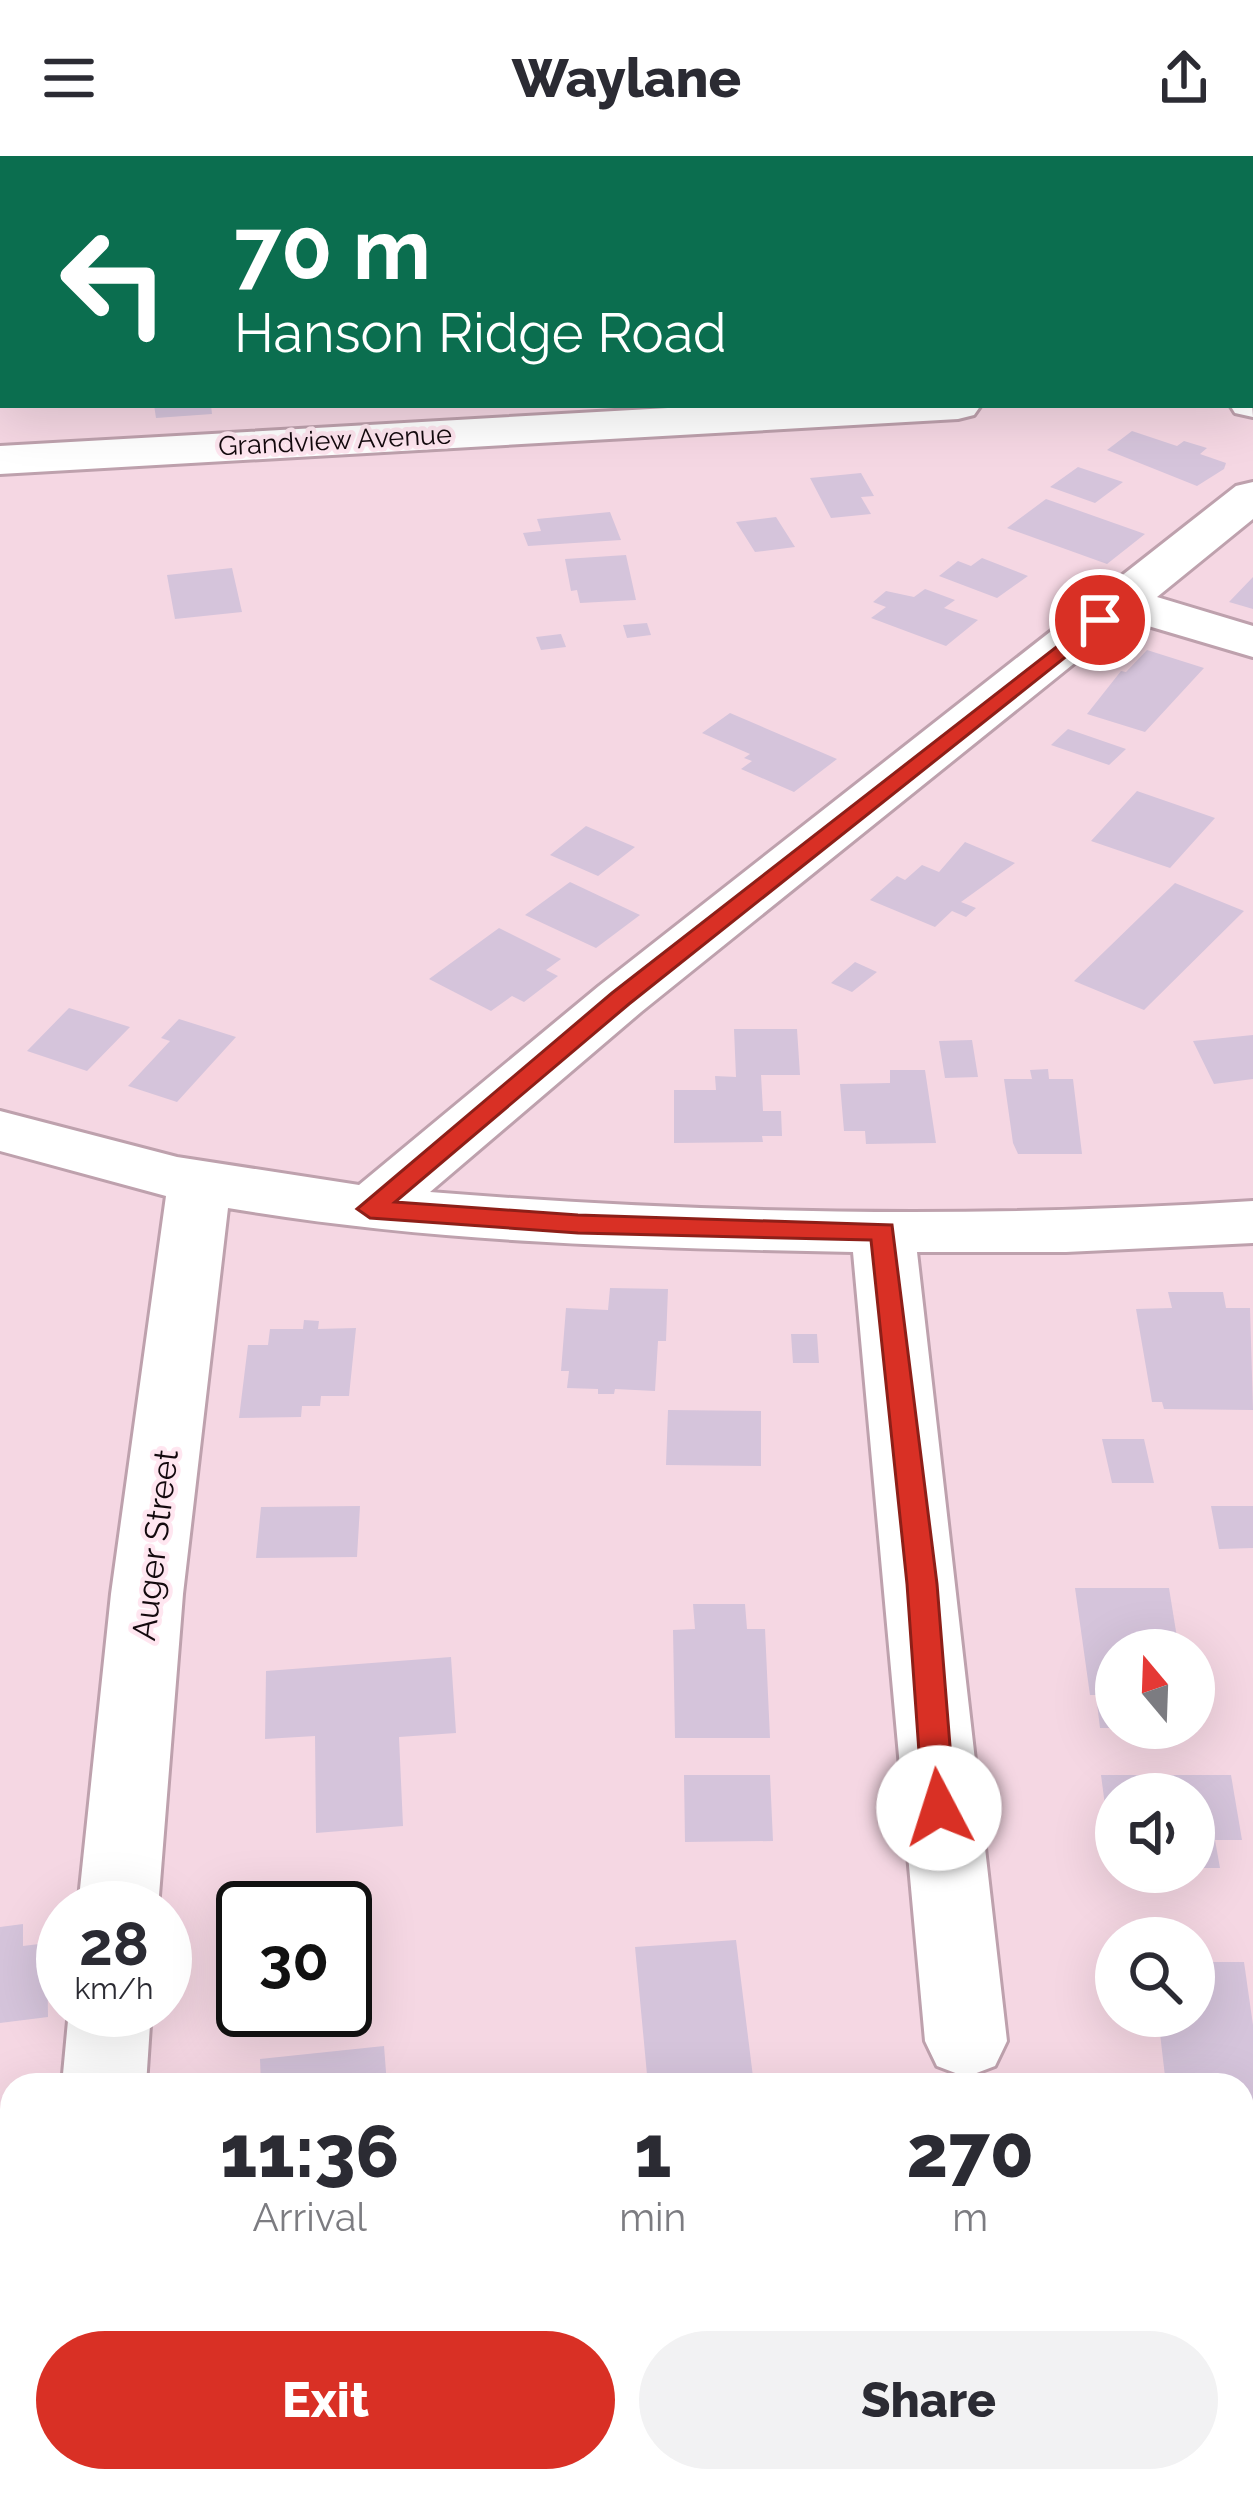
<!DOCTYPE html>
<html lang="en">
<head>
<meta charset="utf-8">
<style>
	body { margin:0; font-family:Raleway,sans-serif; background:#f2f2f3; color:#2b2b33; height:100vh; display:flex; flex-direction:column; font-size:45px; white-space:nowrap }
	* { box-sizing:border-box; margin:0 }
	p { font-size:39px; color:#7c7c81 }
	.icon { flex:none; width:66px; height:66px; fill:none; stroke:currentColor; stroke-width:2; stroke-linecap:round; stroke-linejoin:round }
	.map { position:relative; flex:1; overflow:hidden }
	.drawer { position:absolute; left:0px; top:1917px; width:1254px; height:420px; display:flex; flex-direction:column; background:#fff; border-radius:36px 36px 0 0; box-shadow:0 12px 48px #0002 }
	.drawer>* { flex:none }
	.hud { position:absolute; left:0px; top:0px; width:1254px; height:252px; box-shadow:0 12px 48px #0002; background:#0b6e4f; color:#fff; overflow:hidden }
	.needle { width:78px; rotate:341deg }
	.fabs { position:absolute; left:1095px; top:1473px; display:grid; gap:24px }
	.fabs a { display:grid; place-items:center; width:120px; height:120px; border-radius:50%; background:#fff; box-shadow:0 12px 48px #0002; font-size:60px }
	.speed { position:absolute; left:36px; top:1725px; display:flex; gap:24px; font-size:60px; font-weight:700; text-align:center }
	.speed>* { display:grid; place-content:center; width:156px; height:156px; border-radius:50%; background:#fff; box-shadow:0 12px 48px #0002; line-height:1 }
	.speed small { font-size:30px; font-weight:400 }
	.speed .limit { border:6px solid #111; border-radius:18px; background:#fff; color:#111 }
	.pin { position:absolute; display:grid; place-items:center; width:102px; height:102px; color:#fff; margin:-51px; border:6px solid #fff; border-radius:50%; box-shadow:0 3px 12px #0007 }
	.me { position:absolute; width:132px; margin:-66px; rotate:355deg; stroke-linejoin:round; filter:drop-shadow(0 0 9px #0008) }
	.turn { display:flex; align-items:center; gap:42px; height:252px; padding:0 36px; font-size:54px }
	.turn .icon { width:156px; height:156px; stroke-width:2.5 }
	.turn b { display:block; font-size:84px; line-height:102px }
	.eta { display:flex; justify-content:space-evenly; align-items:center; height:204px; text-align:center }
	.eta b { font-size:72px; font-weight:800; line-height:84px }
	.cta { display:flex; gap:24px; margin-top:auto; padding:24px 36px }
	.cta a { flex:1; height:138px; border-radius:72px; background:#d93025; color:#fff; font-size:48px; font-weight:800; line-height:138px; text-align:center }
	.cta a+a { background:#f2f2f3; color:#2b2b33 }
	header { display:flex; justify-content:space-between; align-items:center; height:156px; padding:0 36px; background:#fff; font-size:54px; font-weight:800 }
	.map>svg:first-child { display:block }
	.building { fill:#d5c4db }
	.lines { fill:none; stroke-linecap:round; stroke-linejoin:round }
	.minor-casing { stroke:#bea1ad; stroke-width:6 }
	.minor { fill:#fff; fill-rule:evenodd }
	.route { fill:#d93025; stroke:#8d1f18; stroke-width:3 }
	.labels { text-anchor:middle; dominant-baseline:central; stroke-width:9; stroke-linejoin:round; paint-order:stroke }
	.far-street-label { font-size:27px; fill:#13090d; stroke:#ffe6f0 }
	.street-label { font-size:33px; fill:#13090d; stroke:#ffe6f0 }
</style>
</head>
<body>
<header><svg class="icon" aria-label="menu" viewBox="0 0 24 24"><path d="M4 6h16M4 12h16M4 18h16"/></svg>Waylane<svg class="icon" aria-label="share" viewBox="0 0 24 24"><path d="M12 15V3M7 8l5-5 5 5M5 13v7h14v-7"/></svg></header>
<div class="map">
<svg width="1253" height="2337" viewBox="0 0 1253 2337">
	<rect width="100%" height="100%" fill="#f5d7e3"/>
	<!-- building -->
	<path class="building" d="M154 249H211L212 258 156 262Z
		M1132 275 1177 290 1184 285 1207 292 1200 298 1226 307 1224 313 1197 330 1107 294Z
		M1078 311 1123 326 1095 347 1050 331Z
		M861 317 874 340 861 341 871 358 831 362 810 322Z
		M1046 343 1145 378 1107 408 1007 372Z
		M610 356 621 384 528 390 523 377 541 375 537 363Z
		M776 361 795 391 755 396 736 366Z
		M626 399 636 444 580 447 577 434 571 435 565 403Z
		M982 402 1028 420 997 442 939 420 958 405 971 410Z
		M232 412 242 456 175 463 167 419Z
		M1253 421V453L1229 446Z
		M925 433 955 444 944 452 978 464 946 490 871 462 886 451 873 446 886 435 914 441Z
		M647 467 651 479 627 482 623 469Z
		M561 478 566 491 541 494 536 481Z
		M1147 494 1204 512 1145 576 1087 558 1121 515 1126 516Z
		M730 557 837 603 794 636 741 613 752 605 744 602 750 598 702 577Z
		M1068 573 1126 593 1109 609 1051 589Z
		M1137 635 1215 662 1170 712 1091 685Z
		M586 670 635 691 598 720 550 699Z
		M965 686 1015 707 961 746 976 752 966 761 952 755 935 771 870 744 897 720 905 724 922 709 939 716Z
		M570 726 640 759 596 792 525 759Z
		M1175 727 1244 755 1144 854 1074 825Z
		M499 772 561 803 546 814 558 820 524 846 512 840 491 855 429 823Z
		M855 806 877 816 852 836 831 827Z
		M69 852 130 871 87 915 27 895Z
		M179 863 236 881 177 946 128 930 170 885 161 882Z
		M734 873H797L800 919H761L763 955H781L782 980H762L763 986 674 987V934H716L715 920 736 921Z
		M1253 879V923L1214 928 1193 885Z
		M972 884 978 921 945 922 939 885Z
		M1048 913 1049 923H1073L1082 998H1018L1013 987 1004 923H1032L1030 914Z
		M890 914H925L936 987 866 988 865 975H844L840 928 890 927Z
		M610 1132 668 1133 666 1185H658L655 1235 615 1233 614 1238H598V1233L567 1232 569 1215H561L566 1152 608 1154Z
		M1168 1136H1223L1226 1152H1250L1253 1254 1164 1253 1162 1246H1152L1136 1153 1172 1152Z
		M304 1164 319 1165 318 1173 356 1172 349 1240H321L320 1250H302L301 1261 239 1262 248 1189H268L270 1173H303Z
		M791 1178H817L819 1207H793Z
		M668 1254 761 1255V1310L666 1309Z
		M1102 1283H1144L1154 1327H1112Z
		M360 1350 357 1401 256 1402 261 1351Z
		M1211 1350H1253V1392L1219 1393Z
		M1075 1432H1169L1179 1494H1116V1572H1100L1096 1539H1090Z
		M693 1448H745L747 1473H765L770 1582H675L673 1474 695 1473Z
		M451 1501 456 1577 399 1581 403 1670 316 1677 315 1580 265 1583 266 1515Z
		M684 1619H770L773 1685 685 1686Z
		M1101 1619H1231L1242 1684H1215L1220 1712H1194V1638H1116L1113 1710Z
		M23 1768V1790L47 1787 48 1861 0 1867V1771Z
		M736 1784 754 1929H648L635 1791Z
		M1194 1806H1244L1253 1869V2059H1242V1929H1166L1158 1860H1194Z
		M384 1890 387 1929H261L260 1903Z
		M285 2325H455L456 2334 286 2337Z"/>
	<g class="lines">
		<!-- minor casing -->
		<g class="minor-casing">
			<path id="minor" d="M378 0H418L420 3H380Z
				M1006 0H1046L1047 3H1007Z
				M0 72H3V104H0Z
				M1251 233 1253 261 1235 257 1230 249H1251Z
				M721 249H981L974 259 958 263 0 318V290Z
				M1253 326V363L1157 441 1253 470V501L1128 464 641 856 430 1036C702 1058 980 1063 1253 1045V1087L1066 1096H917L1007 1885 995 1910 966 1921 937 1910 925 1885 853 1096C643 1092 434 1087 228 1052L183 1438 158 1752H78L111 1438 166 1040 0 995V955L177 1001 359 1029 599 830 1236 330Z
				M69 1854H151L146 1929H62Z
				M43 2325H135V2337H43Z"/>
		</g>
		<!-- minor -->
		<use href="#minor" class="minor"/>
	</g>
	<!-- route -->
	<path class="route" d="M1100 457 1110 464 1107 468 629 848 395 1046 578 1059 892 1069 937 1428 955 1652 951 1661 939 1665 928 1661 923 1652 907 1428 871 1084 578 1077 370 1062 357 1053 612 837Z"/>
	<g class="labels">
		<!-- far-street labels -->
		<g class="far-street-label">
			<text transform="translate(335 284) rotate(-3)">Grandview Avenue</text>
		</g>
		<!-- street labels -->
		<g class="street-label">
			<text transform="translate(155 1389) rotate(-83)">Auger Street</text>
		</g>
	</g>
</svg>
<div class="fabs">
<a><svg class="needle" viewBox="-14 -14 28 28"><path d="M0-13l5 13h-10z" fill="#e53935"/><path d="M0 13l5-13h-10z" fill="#7c7c81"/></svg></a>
<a><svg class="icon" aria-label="sound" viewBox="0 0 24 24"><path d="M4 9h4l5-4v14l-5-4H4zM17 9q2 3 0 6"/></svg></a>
<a><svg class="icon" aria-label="search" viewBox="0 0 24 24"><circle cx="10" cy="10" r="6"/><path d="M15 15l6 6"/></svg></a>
</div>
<div class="speed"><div>28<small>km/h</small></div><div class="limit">30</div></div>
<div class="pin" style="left:1100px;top:464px;background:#d93025"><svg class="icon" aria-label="arrive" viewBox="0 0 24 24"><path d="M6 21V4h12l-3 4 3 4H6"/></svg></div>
<svg class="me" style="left:939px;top:1652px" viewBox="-20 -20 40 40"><circle r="19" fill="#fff"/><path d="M0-13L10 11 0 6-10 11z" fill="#d93025"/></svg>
<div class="hud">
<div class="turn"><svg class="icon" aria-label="left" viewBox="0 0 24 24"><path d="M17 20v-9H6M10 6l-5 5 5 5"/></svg><div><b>70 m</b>Hanson Ridge Road</div></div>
</div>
<section class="drawer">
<div class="eta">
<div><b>11:36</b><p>Arrival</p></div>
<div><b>1</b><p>min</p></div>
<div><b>270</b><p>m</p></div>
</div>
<div class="cta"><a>Exit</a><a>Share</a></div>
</section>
</div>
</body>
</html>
